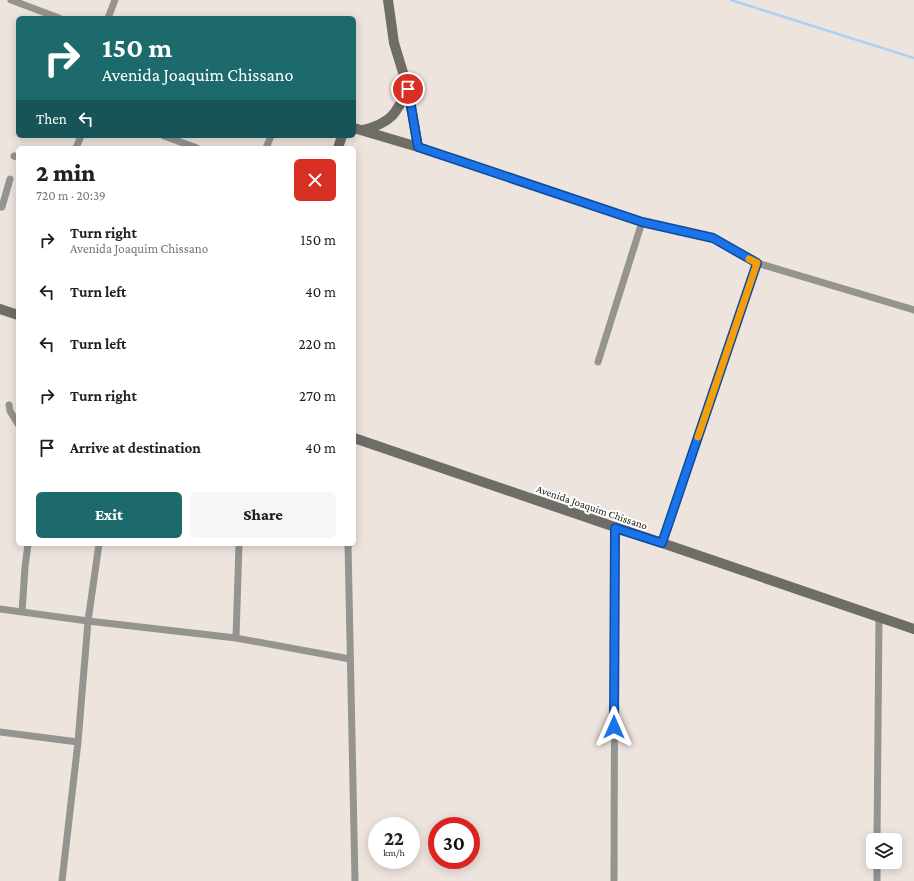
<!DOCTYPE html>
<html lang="en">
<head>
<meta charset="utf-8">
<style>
	body { margin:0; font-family:"Crimson Pro",serif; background:#f6f6f6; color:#202124; height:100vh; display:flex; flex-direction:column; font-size:15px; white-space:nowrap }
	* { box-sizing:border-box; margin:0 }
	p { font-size:13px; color:#757577 }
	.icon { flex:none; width:22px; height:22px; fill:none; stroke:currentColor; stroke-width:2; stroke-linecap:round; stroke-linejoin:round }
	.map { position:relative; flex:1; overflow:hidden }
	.drawer { position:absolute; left:16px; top:146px; width:340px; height:400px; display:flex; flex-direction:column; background:#fff; border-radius:6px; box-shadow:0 2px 10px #0003 }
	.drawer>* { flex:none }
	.hud { position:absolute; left:16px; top:16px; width:340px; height:122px; border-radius:6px; box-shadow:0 2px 10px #0003; background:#1d6a6d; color:#fff; overflow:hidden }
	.tools { position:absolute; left:866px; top:833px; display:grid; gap:8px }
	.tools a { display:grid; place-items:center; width:36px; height:36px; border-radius:6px; background:#fff; box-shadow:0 2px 10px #0003; font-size:20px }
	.speed { position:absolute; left:368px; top:817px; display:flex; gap:8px; font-size:20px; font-weight:700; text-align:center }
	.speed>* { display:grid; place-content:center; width:52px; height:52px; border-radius:50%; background:#fff; box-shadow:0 2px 10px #0003; line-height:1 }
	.speed small { font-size:10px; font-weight:400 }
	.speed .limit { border:6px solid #d22; background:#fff; color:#111 }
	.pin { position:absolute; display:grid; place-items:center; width:34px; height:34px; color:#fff; margin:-17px; border:2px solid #fff; border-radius:50%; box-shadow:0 1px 4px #0007 }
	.me { position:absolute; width:44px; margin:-22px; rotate:0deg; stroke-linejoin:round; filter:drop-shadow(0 0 3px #0008) }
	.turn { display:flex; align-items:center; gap:14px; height:84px; padding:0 20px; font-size:18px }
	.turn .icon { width:52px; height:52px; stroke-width:2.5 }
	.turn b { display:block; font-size:28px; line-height:34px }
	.then { display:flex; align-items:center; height:38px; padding:0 20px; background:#0003; gap:8px; font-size:15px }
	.round { display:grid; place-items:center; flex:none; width:42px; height:42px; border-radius:6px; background:#f6f6f6 }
	.overview { display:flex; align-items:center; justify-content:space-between; height:68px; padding:0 20px }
	h1 { font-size:24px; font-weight:800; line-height:30px }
	.cta { display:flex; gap:8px; margin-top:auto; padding:8px 20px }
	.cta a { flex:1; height:46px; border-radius:6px; background:#1d6a6d; color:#fff; font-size:16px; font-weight:800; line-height:46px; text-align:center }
	.cta a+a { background:#f6f6f6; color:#202124 }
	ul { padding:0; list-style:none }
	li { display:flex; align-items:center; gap:12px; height:52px; padding:0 20px }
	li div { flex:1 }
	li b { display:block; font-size:15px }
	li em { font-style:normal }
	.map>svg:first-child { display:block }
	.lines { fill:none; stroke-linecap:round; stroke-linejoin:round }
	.stream { stroke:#add0f7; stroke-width:2.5 }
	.street { stroke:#959490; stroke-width:7 }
	.secondary { stroke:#6f6d67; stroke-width:10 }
	.route-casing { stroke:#114b97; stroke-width:10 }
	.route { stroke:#1a73e8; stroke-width:7 }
	.slow { stroke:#f59e0b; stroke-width:7 }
	.labels { text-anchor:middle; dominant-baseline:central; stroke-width:4; stroke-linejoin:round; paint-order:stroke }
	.street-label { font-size:11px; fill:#25211f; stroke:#fff }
</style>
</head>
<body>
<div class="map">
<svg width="914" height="881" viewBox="0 0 914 881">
	<rect width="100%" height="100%" fill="#eee4de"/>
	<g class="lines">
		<!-- stream -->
		<path class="stream" d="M731 0 914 58"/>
		<!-- street -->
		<path class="street" d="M11 0 59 18
			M108 18 115 0
			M164 136 197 148
			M418 147 456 158 642 222 713 238 757 263 914 310
			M76 148 81 136
			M266 148 271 136
			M14 156 18 157
			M0 206 2 207 10 179
			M598 362 642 222
			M9 405 10 411 18 424
			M662 543 757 263
			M348 544 355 881
			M0 609 88 621 236 638 350 659
			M22 612 25 567 28 544
			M236 638 239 544
			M0 732 78 742
			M877 840 879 617
			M62 881 78 742 88 621 99 544
			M614 881 615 528
			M877 881V862"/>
		<!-- secondary -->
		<path class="secondary" d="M354 128 418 147 408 89 394 43 388 0
			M363 130C391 123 396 114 408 89
			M338 148 342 136
			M0 309 18 315
			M354 438 914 629"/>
	</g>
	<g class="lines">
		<!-- route casing -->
		<g class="route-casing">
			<path id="route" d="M408 89 418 147 642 222 713 238 757 263 662 543 615 528 614 727"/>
		</g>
		<!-- route -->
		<use href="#route" class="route"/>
		<!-- slow -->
		<path class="slow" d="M698 437 757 263 749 259"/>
	</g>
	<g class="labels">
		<!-- street labels -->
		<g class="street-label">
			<text transform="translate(592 507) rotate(19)">Avenida Joaquim Chissano</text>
		</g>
	</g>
</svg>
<div class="tools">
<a><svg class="icon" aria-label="layers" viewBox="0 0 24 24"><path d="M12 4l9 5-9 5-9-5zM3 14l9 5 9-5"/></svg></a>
</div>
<div class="speed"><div>22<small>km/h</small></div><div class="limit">30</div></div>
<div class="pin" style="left:408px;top:89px;background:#d93025"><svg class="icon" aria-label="arrive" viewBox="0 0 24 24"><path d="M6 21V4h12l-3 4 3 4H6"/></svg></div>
<svg class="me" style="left:614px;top:727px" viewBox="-20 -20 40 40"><path d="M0-17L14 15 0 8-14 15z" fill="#1a73e8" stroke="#fff" stroke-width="4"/></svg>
<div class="hud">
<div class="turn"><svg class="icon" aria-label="right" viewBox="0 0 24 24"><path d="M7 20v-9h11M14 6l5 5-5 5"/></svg><div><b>150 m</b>Avenida Joaquim Chissano</div></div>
<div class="then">Then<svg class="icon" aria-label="left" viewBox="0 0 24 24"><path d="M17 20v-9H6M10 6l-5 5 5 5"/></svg></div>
</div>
<section class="drawer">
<div class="overview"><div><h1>2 min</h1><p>720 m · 20:39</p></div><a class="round" style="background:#d93025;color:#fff"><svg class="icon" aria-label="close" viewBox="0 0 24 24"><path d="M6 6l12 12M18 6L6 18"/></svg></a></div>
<ul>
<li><svg class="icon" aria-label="right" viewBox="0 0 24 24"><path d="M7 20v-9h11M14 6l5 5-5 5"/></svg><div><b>Turn right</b><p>Avenida Joaquim Chissano</p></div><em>150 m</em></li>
<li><svg class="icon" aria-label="left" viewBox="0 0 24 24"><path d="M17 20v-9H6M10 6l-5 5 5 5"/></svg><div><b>Turn left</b></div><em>40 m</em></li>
<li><svg class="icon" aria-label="left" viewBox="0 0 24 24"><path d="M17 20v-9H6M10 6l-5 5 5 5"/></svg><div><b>Turn left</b></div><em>220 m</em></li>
<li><svg class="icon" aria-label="right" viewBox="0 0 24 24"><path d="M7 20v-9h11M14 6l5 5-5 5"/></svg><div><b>Turn right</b></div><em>270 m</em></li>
<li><svg class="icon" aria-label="arrive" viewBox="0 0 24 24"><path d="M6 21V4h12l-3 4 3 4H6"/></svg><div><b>Arrive at destination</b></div><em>40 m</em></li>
</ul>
<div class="cta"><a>Exit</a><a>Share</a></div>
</section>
</div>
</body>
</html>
